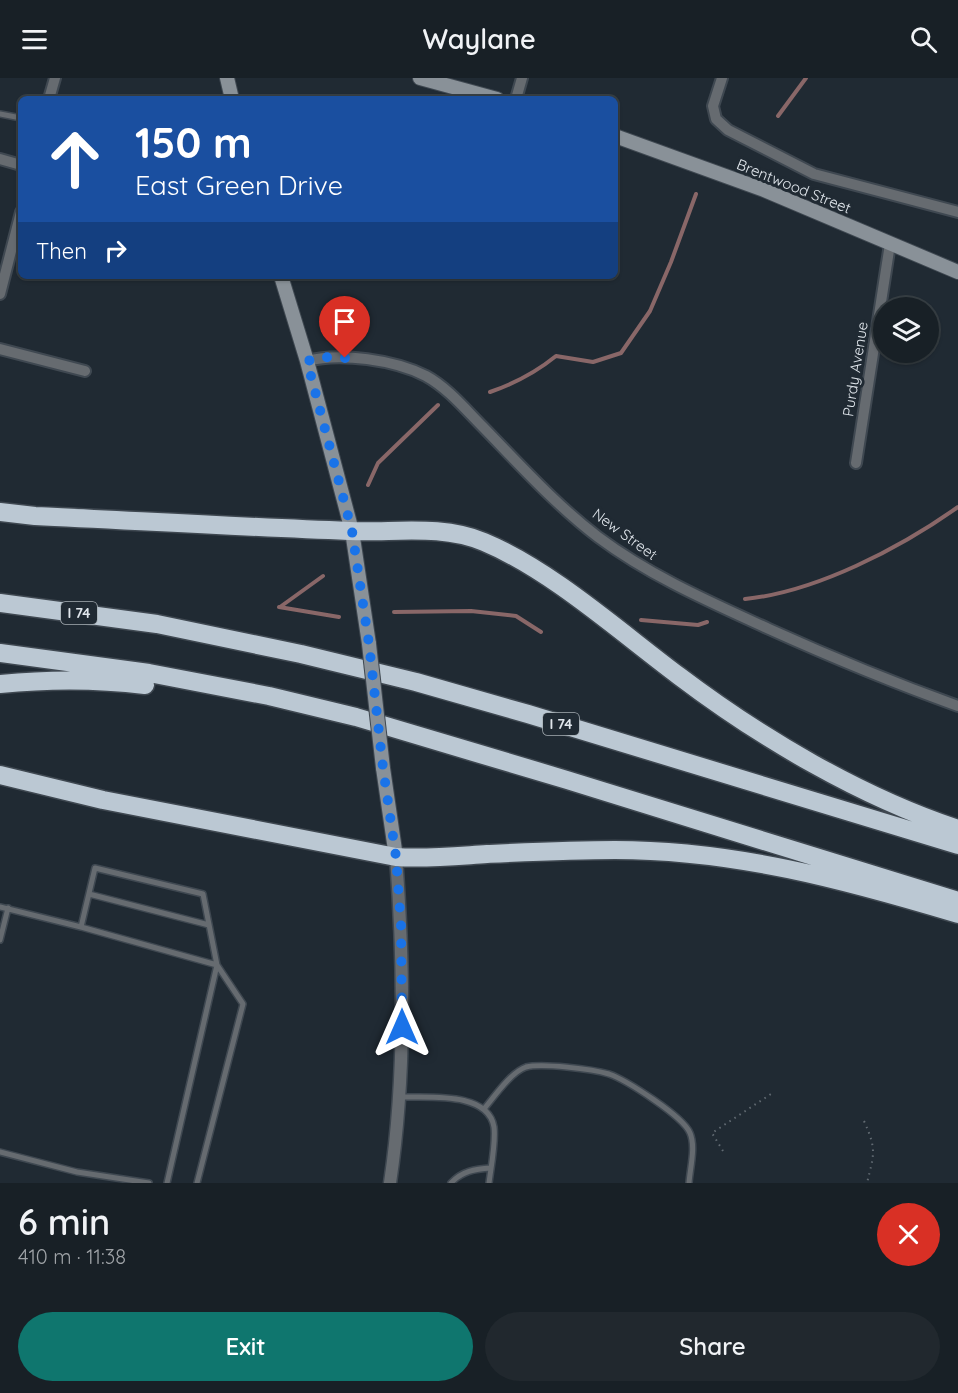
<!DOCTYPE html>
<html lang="en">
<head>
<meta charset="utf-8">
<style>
	body { margin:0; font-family:Quicksand,sans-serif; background:#21282e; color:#f1f3f6; height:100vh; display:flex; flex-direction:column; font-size:22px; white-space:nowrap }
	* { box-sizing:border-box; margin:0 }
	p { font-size:20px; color:#9fa3a7 }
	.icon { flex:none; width:33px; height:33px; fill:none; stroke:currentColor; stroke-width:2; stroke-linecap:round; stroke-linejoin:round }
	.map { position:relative; height:1105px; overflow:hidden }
	.side { display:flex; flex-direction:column; background:#182026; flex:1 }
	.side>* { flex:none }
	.top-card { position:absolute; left:18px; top:18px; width:600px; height:183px; border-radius:9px; box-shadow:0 2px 4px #0004,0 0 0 2px #363e43; background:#1a4fa0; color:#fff; overflow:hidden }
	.tools { position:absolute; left:873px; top:219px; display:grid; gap:12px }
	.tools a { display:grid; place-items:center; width:66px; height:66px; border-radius:50%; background:#182026; box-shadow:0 2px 4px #0004,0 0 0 2px #363e43; font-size:30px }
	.pin { position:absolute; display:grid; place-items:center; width:51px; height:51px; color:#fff; margin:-62px -26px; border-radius:50% 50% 50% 0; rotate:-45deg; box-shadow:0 0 6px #0007 }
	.pin .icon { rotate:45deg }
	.me { position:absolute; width:66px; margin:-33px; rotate:0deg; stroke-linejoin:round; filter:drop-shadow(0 0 4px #0008) }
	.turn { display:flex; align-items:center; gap:21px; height:126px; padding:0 18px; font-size:27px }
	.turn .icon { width:78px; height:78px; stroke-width:2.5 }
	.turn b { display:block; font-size:42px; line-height:51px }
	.then { display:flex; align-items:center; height:57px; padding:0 18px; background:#0003; gap:12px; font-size:22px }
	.round { display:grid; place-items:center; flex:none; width:63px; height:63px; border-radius:32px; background:#21282e }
	.summary { display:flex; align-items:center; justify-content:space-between; height:102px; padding:0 18px }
	h1 { font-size:36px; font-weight:600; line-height:45px }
	.action { display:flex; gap:12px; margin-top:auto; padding:12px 18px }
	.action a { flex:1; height:69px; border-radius:36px; background:#0f766e; color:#fff; font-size:24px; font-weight:600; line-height:69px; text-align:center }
	.action a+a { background:#21282e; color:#f1f3f6 }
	header { display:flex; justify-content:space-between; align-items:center; height:78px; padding:0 18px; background:#182026; font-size:27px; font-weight:600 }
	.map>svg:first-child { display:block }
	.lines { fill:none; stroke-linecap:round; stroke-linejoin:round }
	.stream { stroke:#896768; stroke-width:4 }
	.service-casing { stroke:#3f4851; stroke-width:8 }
	.minor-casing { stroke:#3f4851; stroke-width:14 }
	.tertiary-casing { stroke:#3f4851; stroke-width:15 }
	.secondary-casing { stroke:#3f4851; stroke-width:16 }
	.motorway-casing { stroke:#3f4851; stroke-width:21 }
	.path { stroke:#626b73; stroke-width:2; stroke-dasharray:1.5 4.5; stroke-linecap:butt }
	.service { stroke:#666b70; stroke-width:5 }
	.minor { stroke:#666b70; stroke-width:10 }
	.tertiary { stroke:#666b70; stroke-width:12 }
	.secondary { stroke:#899198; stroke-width:14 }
	.motorway { stroke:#bbc8d3; stroke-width:18 }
	.secondary-bridge-casing { stroke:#3f4851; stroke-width:16; stroke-linecap:butt }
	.secondary-bridge { stroke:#899198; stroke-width:14 }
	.route { stroke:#1a73e8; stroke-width:10; stroke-dasharray:0 18 }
	.labels { text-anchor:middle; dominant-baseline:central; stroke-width:6; stroke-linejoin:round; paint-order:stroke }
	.shield { fill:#202a33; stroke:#a6aeb4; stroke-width:1.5 }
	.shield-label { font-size:14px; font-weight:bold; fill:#e0e6ec }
	.street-label { font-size:15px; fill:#e0e6ec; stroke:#202a33 }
</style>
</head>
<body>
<header><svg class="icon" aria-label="menu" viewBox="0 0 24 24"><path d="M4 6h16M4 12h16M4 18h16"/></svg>Waylane<svg class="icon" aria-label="search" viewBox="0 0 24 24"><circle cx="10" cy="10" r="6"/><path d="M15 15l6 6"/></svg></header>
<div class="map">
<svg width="958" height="1105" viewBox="0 0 958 1105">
	<rect width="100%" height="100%" fill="#202a33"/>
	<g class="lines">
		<!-- stream -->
		<path class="stream" d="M778 38 806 0
			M490 314C516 305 535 295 556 278L593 284 621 275 650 233 671 184 696 116
			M368 407 378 385 438 327
			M745 521C816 514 900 470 958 429
			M279 529 339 539
			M280 529 323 498
			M394 534 471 533 516 538 541 554
			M641 542 698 547 707 544"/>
		<!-- service casing -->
		<g class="service-casing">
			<path id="service" d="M0 36 21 40
				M89 816 209 847
				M0 829 81 849 95 790 203 816 217 887 243 926 197 1105
				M81 849 217 887 167 1105
				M0 862 8 830
				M400 1019C428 1020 488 1013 494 1049 496 1064 491 1089 489 1105
				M484 1031C494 1019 511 994 526 989 542 985 592 991 609 996 626 1002 683 1038 690 1055 696 1069 690 1090 689 1105
				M0 1074 77 1094 149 1105
				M451 1105C462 1093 475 1091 491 1090"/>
		</g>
		<!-- minor casing -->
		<g class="minor-casing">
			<path id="minor" d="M722 0 713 28 716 41 728 52 814 96 958 134
				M49 21 55 0
				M516 21 522 0
				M0 81 21 87
				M0 216 21 134
				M0 271 85 293
				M307 283C340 274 395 282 426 298 448 310 466 332 483 349 520 387 556 427 598 459 650 498 710 524 769 551 831 579 894 605 958 628
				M856 385 890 166"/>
		</g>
		<!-- tertiary casing -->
		<g class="tertiary-casing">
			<path id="tertiary" d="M390 1105C406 998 404 887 396 779"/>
		</g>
		<!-- secondary casing -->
		<g class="secondary-casing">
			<path id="secondary" d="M227 0 232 21
				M420 0 497 21
				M615 58 764 112 958 194
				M281 198 307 283 352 453 369 566
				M383 690 396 779"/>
		</g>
		<!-- motorway casing -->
		<g class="motorway-casing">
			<path id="motorway" d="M0 434 35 438C140 443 244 449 349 453 394 455 441 446 484 464 551 492 620 554 679 598 761 660 861 719 958 751
				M0 525 157 546 301 576 416 604 528 636 958 767
				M0 575 149 595 269 618 356 639 567 702 958 823
				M0 606C49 601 97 601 145 607
				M0 697 103 722 396 779C427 781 456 778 487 776 530 774 572 772 615 772 734 772 845 802 958 836"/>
		</g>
		<!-- path -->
		<path class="path" d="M864 1043C877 1072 874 1076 867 1105
			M723 1073 712 1055 771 1016"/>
		<!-- service -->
		<use href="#service" class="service"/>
		<!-- minor -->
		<use href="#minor" class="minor"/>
		<!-- tertiary -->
		<use href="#tertiary" class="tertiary"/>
		<!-- secondary -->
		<use href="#secondary" class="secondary"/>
		<!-- motorway -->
		<use href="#motorway" class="motorway"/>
		<!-- secondary-bridge casing -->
		<g class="secondary-bridge-casing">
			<path id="secondary-bridge" d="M369 566 383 690"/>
		</g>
		<!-- secondary-bridge -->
		<use href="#secondary-bridge" class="secondary-bridge"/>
	</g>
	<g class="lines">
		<!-- route -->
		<path class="route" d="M345 280 323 279 307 283 352 453 369 566 383 690 396 779 401 847 402 949"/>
	</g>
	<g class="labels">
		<!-- shield labels -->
		<g class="shield">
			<rect x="61" y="524" width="36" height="22" rx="4.5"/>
			<rect x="543" y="635" width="36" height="22" rx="4.5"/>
		</g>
		<g class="shield-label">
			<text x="79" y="535">I 74</text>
			<text x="561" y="646">I 74</text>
		</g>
		<!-- street labels -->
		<g class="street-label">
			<text transform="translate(794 108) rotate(22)">Brentwood Street</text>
			<text transform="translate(855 291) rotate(-81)">Purdy Avenue</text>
			<text transform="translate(625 456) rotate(36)">New Street</text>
		</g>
	</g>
</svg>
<div class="tools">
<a><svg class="icon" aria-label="layers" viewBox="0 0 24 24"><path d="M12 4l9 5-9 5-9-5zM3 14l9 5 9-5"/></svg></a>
</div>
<div class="pin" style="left:345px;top:280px;background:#d93025"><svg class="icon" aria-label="arrive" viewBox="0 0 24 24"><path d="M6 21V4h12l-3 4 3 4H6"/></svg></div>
<svg class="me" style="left:402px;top:949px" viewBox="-20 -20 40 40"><path d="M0-17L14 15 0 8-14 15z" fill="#1a73e8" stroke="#fff" stroke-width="4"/></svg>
<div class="top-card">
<div class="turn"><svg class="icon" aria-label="ahead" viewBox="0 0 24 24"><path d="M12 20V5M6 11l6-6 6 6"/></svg><div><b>150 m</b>East Green Drive</div></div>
<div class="then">Then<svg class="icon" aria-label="right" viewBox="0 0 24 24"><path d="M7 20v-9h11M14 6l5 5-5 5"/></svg></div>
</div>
</div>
<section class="side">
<div class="summary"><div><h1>6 min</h1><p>410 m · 11:38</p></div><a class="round" style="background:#d93025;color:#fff"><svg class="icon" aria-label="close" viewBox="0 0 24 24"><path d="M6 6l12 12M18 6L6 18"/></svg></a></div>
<div class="action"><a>Exit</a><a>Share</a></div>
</section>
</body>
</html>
